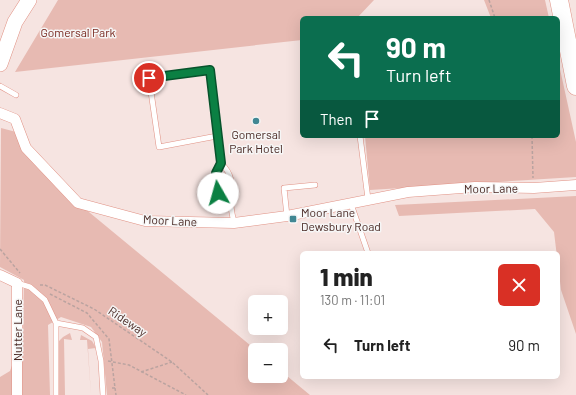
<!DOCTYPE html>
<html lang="en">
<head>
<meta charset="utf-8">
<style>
	body { margin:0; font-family:Barlow,sans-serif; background:#f6f6f6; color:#222; height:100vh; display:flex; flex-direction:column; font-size:15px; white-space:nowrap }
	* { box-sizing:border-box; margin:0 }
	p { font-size:13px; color:#767676 }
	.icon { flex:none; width:22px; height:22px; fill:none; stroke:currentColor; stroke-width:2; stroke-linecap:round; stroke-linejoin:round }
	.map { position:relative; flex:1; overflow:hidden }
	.panel { position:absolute; left:300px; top:251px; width:260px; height:128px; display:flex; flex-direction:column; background:#fff; border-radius:6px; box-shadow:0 4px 16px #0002 }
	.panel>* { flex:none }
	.guide { position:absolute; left:300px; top:16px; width:260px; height:122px; border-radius:6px; box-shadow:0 4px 16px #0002; background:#0b6e4f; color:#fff; overflow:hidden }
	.buttons { position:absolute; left:248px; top:295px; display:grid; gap:8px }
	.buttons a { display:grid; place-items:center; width:40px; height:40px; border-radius:6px; background:#fff; box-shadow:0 4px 16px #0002; font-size:20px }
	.pin { position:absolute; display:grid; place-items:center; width:34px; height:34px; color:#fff; margin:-17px; border:2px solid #fff; border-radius:50%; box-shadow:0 1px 4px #0007 }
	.me { position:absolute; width:44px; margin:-22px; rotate:353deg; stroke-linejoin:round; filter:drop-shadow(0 0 3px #0008) }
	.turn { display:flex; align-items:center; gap:14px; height:84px; padding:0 20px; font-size:18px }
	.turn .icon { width:52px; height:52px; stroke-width:2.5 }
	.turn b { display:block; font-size:28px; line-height:34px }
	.then { display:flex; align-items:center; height:38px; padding:0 20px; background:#0003; gap:8px; font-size:15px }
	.round { display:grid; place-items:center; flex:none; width:42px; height:42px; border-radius:6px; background:#f6f6f6 }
	.summary { display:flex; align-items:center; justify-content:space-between; height:68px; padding:0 20px }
	h1 { font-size:24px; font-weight:800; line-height:30px }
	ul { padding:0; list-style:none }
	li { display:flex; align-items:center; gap:12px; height:52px; padding:0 20px }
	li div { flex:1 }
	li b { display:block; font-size:15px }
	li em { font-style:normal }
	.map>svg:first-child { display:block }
	.green { fill:#e7bab2 }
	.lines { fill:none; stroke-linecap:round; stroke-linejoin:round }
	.service-casing { stroke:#e19285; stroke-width:6 }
	.minor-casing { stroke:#e19285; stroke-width:11 }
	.primary-casing { stroke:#e19285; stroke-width:16 }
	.motorway-casing { stroke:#e19285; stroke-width:19 }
	.path { stroke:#baa3a0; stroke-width:1.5; stroke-dasharray:3 2; stroke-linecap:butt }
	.service { stroke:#fff; stroke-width:5 }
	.minor { stroke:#fff; stroke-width:10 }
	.primary { stroke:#fff; stroke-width:15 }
	.motorway { stroke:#fff; stroke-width:18 }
	.route-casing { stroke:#07532c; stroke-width:10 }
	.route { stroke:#0b8043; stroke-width:7 }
	.poi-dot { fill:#418793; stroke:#f6f6f6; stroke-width:1.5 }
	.labels { text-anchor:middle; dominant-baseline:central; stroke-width:3; stroke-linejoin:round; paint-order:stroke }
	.park-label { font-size:12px; fill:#77261d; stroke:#f6f6f6 }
	.poi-label { font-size:12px; fill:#492924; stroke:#f6f6f6 }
	.street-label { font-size:12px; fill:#492924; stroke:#f6f6f6 }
</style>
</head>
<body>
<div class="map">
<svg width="576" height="395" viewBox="0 0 576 395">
	<rect width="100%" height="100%" fill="#f6e4e1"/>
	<!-- green -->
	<path class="green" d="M58 0H374L357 18H302V40L15 72Z
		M484 0H545L549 18H491Z
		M558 60 576 142V177L370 190 365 136H558Z
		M1 128 20 133 78 203 256 350 255 376H281V371L310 395H107L102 342 91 327 61 317 48 325 50 395H0V377L10 371 23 334 24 280 0 267Z
		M576 196V334L561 290 554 232 535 209 399 216 395 205Z
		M70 333 72 340 64 339 65 395H59L58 342 63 337Z
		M81 335 92 341 96 348 88 349 91 395 87 340H80Z"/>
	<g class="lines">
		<!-- service casing -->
		<g class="service-casing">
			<path id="service" d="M0 86 16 95
				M217 136 159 147 149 78 209 70 221 163
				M360 136 368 199
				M351 204 368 253
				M231 205 218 193 216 173 221 163C235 177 231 187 231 204 231 211 233 217 234 223
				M287 216 284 188 315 185
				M17 283 30 287 45 300 56 323V395
				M56 323 83 328 96 337 101 361 103 395"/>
		</g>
		<!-- minor casing -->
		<g class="minor-casing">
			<path id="minor" d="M0 113 15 119 26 148 78 203 145 221 234 223 287 216 408 192 475 187 534 188 576 185
				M0 275 17 283V395"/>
		</g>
		<!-- primary casing -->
		<g class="primary-casing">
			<path id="primary" d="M0 64 15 22 29 0"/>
		</g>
		<!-- motorway casing -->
		<g class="motorway-casing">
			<path id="motorway" d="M559 0 576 86"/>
		</g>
		<!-- path -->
		<path class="path" d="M489 0 495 18
			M532 136 533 178
			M0 249 20 273
			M40 285H45L94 309 172 362 208 395
			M50 294 87 313 109 339 115 388H110
			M108 361 129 365 186 395
			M141 372 172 362
			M115 388 116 395"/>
		<!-- service -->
		<use href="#service" class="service"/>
		<!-- minor -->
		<use href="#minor" class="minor"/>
		<!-- primary -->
		<use href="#primary" class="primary"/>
		<!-- motorway -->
		<use href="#motorway" class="motorway"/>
	</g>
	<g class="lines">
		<!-- route casing -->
		<g class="route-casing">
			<path id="route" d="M149 78 210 70 221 163 216 173 218 193"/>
		</g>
		<!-- route -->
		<use href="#route" class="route"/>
	</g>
	<!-- markers -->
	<g class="poi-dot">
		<circle cx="256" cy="121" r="4"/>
		<rect x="289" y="215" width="8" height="8" rx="2"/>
	</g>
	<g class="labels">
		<!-- park labels -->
		<g class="park-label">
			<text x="78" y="32">Gomersal Park</text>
		</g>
		<!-- poi labels -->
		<g class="poi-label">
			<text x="256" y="134">Gomersal<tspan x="256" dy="14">Park Hotel</tspan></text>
			<text x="301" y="212" text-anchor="start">Moor Lane<tspan x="301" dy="14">Dewsbury Road</tspan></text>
		</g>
		<!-- street labels -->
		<g class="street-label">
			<text transform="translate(491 188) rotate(-1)">Moor Lane</text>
			<text transform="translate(170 220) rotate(3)">Moor Lane</text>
			<text transform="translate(128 321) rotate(34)">Rideway</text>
			<text transform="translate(17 330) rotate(-90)">Nutter Lane</text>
		</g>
	</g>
</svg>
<div class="buttons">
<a>+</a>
<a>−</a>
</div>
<div class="pin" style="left:149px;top:78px;background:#d93025"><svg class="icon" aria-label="arrive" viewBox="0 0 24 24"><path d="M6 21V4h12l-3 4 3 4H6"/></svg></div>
<svg class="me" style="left:218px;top:193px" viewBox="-20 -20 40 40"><circle r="19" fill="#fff"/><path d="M0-13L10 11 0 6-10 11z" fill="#0b8043"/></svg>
<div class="guide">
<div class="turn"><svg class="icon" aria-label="left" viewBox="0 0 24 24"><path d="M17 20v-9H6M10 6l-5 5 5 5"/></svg><div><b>90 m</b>Turn left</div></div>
<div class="then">Then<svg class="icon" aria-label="arrive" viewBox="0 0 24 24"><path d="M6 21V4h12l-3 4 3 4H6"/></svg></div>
</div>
<section class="panel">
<div class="summary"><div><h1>1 min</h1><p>130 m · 11:01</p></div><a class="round" style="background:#d93025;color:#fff"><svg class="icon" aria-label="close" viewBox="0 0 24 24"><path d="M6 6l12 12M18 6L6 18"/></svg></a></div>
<ul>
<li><svg class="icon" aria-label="left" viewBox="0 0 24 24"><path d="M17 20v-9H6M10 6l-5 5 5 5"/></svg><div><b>Turn left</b></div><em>90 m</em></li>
</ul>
</section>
</div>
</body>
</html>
